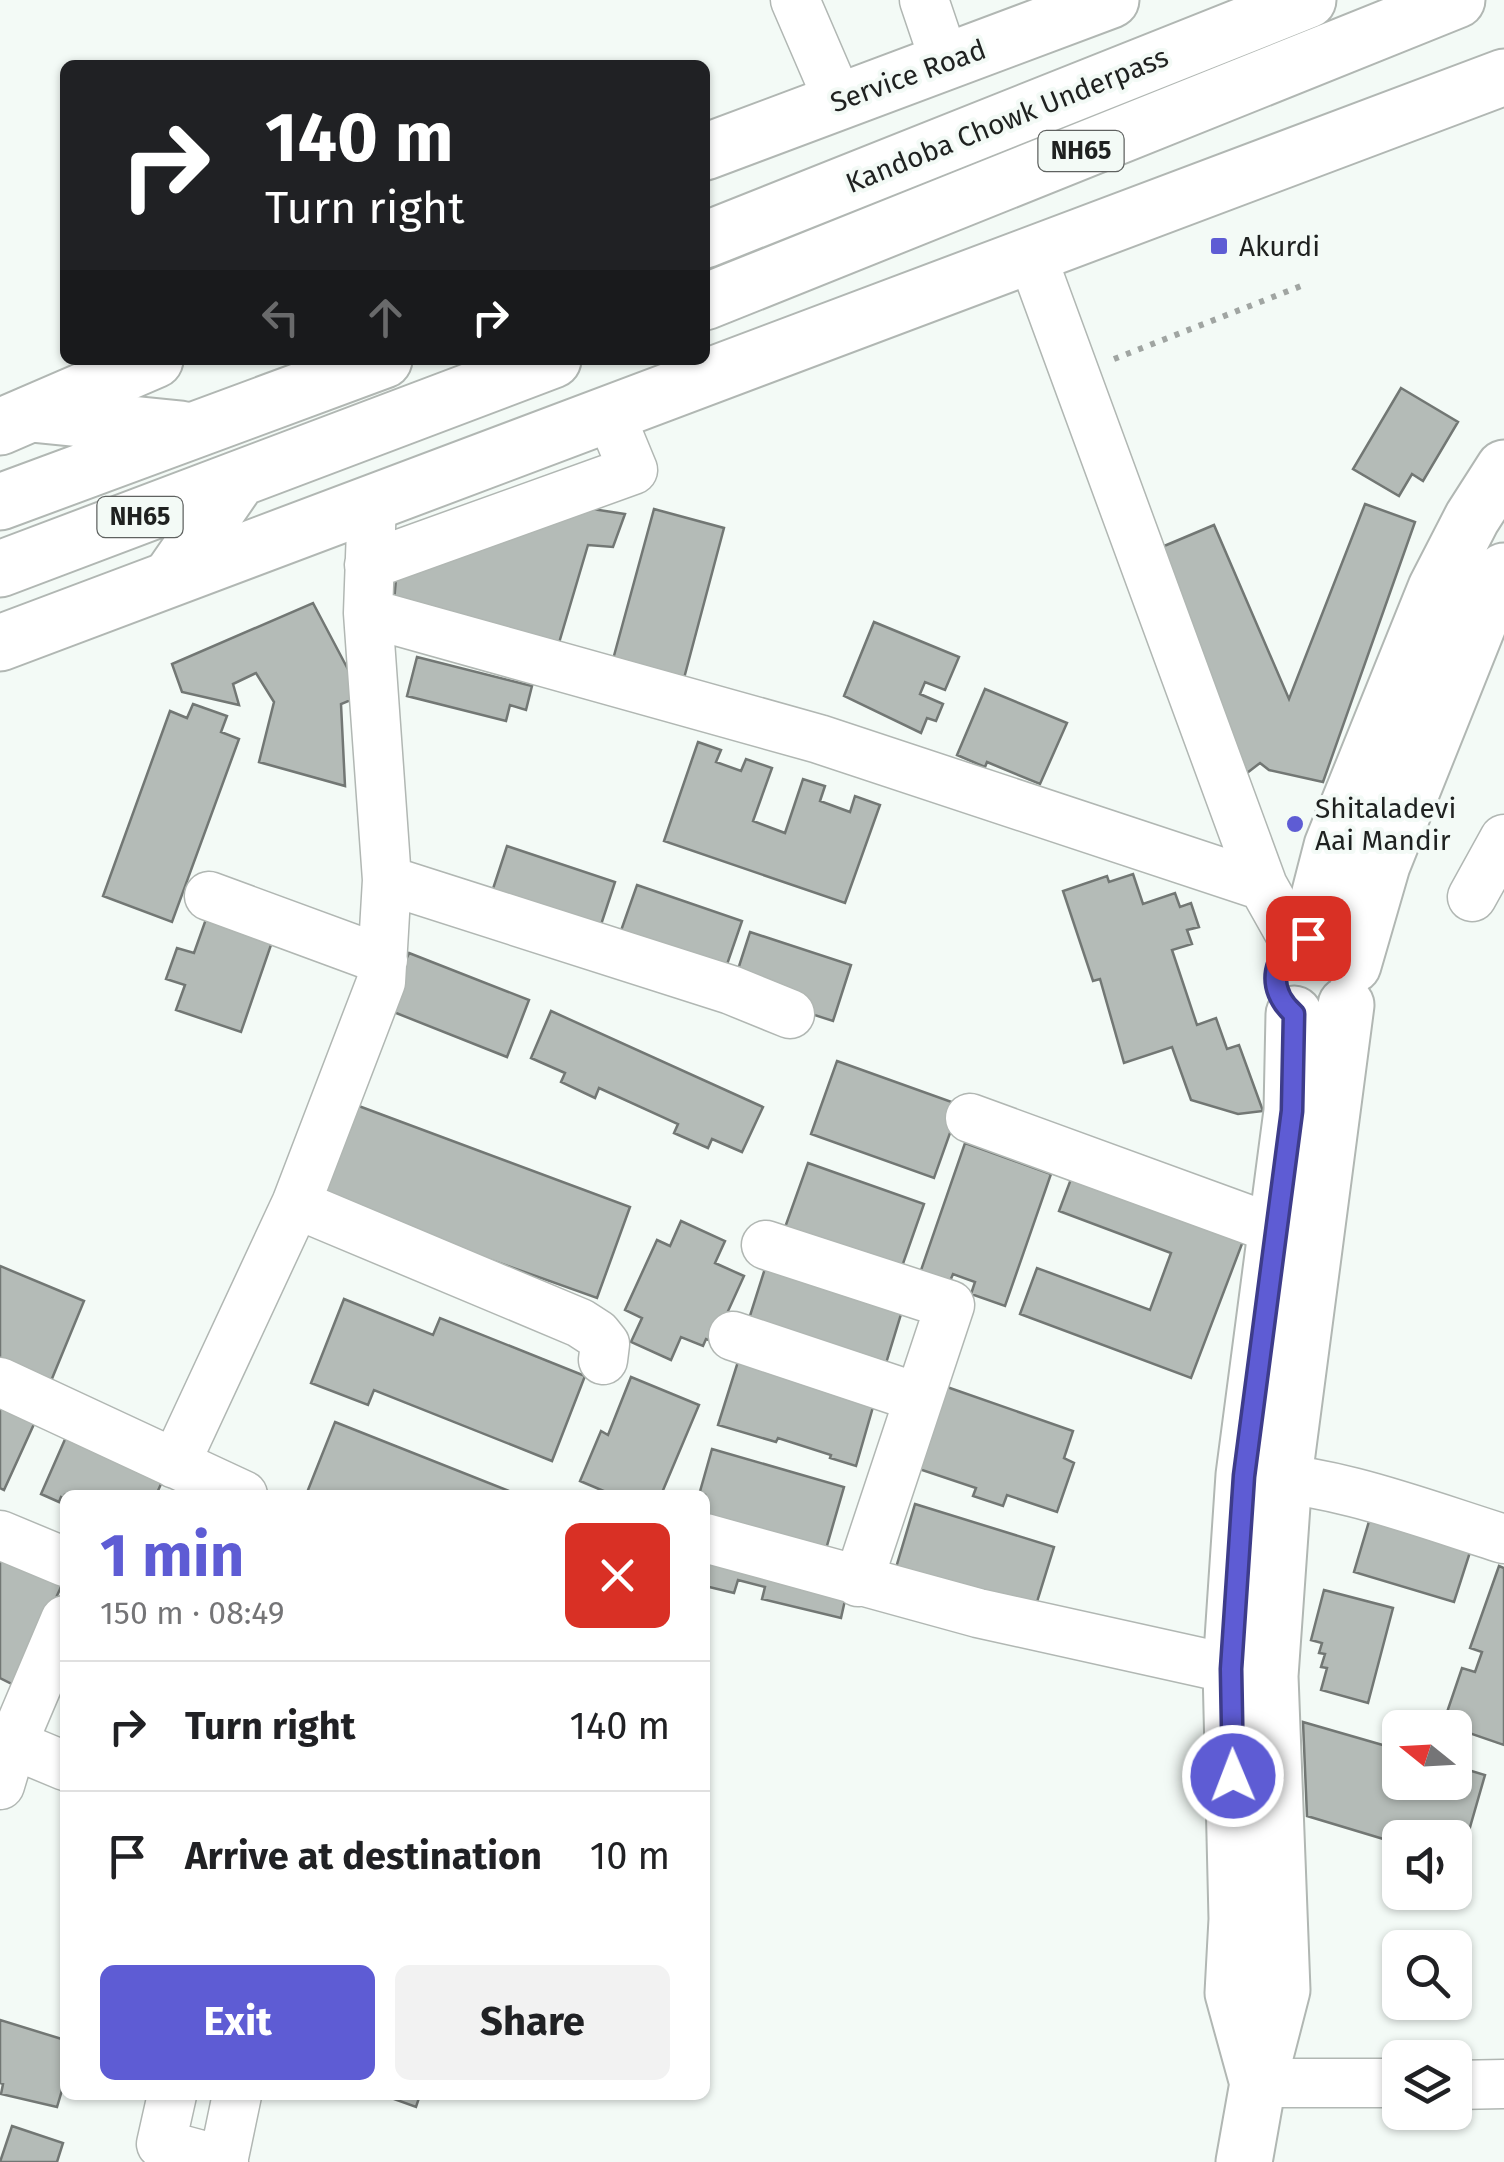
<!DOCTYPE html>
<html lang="en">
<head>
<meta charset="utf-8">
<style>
	body { margin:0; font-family:"Fira Sans",sans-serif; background:#f2f2f2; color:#202124; height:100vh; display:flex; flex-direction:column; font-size:38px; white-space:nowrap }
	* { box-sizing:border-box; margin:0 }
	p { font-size:32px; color:#757577 }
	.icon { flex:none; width:55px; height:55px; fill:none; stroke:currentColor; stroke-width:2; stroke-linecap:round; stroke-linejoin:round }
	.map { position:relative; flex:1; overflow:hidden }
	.details { position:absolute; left:60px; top:1490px; width:650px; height:610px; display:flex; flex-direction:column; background:#fff; border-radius:15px; box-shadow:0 2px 8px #0004 }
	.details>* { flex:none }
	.hud { position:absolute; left:60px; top:60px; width:650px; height:305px; border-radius:15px; box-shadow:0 2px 8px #0004; background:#202124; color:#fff; overflow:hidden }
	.needle { width:65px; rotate:288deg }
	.tools { position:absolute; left:1382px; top:1710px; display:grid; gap:20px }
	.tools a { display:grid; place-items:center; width:90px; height:90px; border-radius:15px; background:#fff; box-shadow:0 2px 8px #0004; font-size:50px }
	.pin { position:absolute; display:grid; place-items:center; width:85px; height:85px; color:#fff; margin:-42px; border-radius:20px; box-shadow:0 5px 15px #0006 }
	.me { position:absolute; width:110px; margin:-55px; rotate:359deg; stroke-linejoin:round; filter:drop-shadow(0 0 8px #0008) }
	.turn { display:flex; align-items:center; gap:35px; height:210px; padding:0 40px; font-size:45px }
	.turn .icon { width:130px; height:130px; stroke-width:2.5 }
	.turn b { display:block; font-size:70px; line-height:85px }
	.lanes { display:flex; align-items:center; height:95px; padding:0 40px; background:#0003; justify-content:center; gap:50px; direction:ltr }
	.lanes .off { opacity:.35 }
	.round { display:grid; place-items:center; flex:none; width:105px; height:105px; border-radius:15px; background:#f2f2f2 }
	.headline { display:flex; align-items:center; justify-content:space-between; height:170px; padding:0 40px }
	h1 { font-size:60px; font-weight:700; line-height:75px; color:#5e5cd4 }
	.action { display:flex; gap:20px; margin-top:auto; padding:20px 40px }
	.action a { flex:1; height:115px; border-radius:15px; background:#5e5cd4; color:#fff; font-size:40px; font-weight:700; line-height:115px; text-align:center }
	.action a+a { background:#f2f2f2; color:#202124 }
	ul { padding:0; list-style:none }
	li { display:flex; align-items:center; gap:30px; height:130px; padding:0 40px; border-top:2px solid #e0e0e0 }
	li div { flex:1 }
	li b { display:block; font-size:38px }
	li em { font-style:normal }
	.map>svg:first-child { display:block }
	.building { fill:#b4bbb7; stroke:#727774; stroke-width:2.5 }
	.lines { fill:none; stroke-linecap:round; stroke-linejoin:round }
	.minor-casing { stroke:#b1b7b3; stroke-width:51 }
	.major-casing { stroke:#b1b7b3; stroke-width:59 }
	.highway-casing { stroke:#b1b7b3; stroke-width:59 }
	.path { stroke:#a0a5a2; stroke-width:6; stroke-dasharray:5 8; stroke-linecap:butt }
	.minor { stroke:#fff; stroke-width:48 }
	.major { stroke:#fff; stroke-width:55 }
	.highway { stroke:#fff; stroke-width:55 }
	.route-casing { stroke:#3d3c8a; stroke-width:25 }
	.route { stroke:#5e5cd4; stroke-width:18 }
	.poi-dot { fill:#5e5cd4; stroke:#f3faf6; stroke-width:4 }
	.labels { text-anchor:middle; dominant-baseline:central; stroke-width:8; stroke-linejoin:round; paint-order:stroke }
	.shield { fill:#f3faf6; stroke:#5f6260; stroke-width:2.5 }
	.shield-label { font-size:25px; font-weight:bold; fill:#1f2120 }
	.street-label { font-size:28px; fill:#1f2120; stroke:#f3faf6 }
	.poi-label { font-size:28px; fill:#1f2120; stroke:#f3faf6; text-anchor:start }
</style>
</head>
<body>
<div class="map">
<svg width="1504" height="2162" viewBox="0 0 1504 2162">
	<rect width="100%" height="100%" fill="#f3faf6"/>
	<!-- building -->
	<path class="building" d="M1401 388 1458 422 1423 481 1412 474 1399 496 1353 469Z
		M1365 504 1415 522 1323 782 1269 770 1260 763 1247 773 1157 549 1214 525 1289 699Z
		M586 508 625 514 613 547 588 545 556 653 394 602 396 579Z
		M654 509 724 528 683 682 612 663Z
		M313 603 351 675V700L341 704 345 786 259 762 274 702 256 673 233 684 239 705 182 692 172 664Z
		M874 622 959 657 945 690 925 682 920 694 943 704 936 721 927 718 921 733 844 696Z
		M417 657 532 686 526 710 510 705 506 721 407 696Z
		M985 689 1067 723 1040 784 987 762 985 767 957 755Z
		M193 704 227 716 221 732 239 739 172 922 103 896 170 711 187 718Z
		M698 742 721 750 716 762 741 771 746 759 772 768 753 821 785 833 803 779 825 786 820 801 850 812 855 796 880 805 845 903 664 841Z
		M507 846 615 882 597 937 489 901Z
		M1133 874 1143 904 1175 893 1180 907 1191 903 1199 927 1187 930 1192 944 1172 950 1197 1025 1216 1018 1227 1049 1239 1045 1263 1111 1238 1114 1191 1100 1172 1047 1124 1063 1100 979 1093 981 1063 891 1107 876 1109 882Z
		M637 885 742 921 722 979 617 942Z
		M206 919 272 942 241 1032 176 1010 185 985 166 979 177 948 194 953Z
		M750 932 851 965 833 1021 732 988Z
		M409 953 529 1000 507 1057 386 1009Z
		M551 1011 763 1107 742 1152 712 1139 708 1148 674 1133 678 1124 599 1088 595 1098 561 1082 565 1073 531 1058Z
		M837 1061 960 1105 934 1178 811 1134Z
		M356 1105 630 1207 597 1298 321 1199Z
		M965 1143 1051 1174 1005 1306 971 1294 975 1282 953 1274 948 1286 919 1276Z
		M808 1163 924 1204 899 1275 783 1233Z
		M1077 1163 1248 1228 1191 1378 1020 1314 1037 1268 1150 1310 1171 1253 1059 1211Z
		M681 1221 725 1241 715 1263 744 1276 714 1342 706 1339 703 1346 681 1337 671 1360 631 1342 642 1318 625 1310 657 1240 670 1246Z
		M768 1259 905 1301 883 1373 748 1322Z
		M0 1266 84 1301 51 1381 0 1359Z
		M344 1299 433 1335 440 1318 585 1376 552 1461 374 1390 368 1405 311 1383Z
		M741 1352 877 1393 856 1466 830 1458 831 1455 778 1438 776 1442 718 1425Z
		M631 1377 699 1405 661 1495H613L580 1481 601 1431 608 1435Z
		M947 1387 1073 1431 1064 1458 1074 1463 1057 1512 1007 1495 1003 1506 973 1496 976 1488 919 1469Z
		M0 1395 39 1413 4 1490 0 1488Z
		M335 1422 519 1495H306Z
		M70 1428 167 1471 156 1495H65V1499L61 1497 59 1502 41 1494Z
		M712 1449 844 1487 824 1556 705 1532V1495H699Z
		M915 1504 1054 1547 1031 1621 895 1571Z
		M1370 1518 1471 1549 1454 1602 1354 1572Z
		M8 1544 65 1578 16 1686 0 1678V1563Z
		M705 1553 848 1587 841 1618 762 1599 765 1587 738 1580 734 1593 705 1586Z
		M1499 1566 1504 1568V1745L1443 1724 1462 1668 1475 1672 1482 1652 1470 1648Z
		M1324 1590 1393 1608 1368 1703 1321 1690 1327 1668 1321 1667 1325 1654 1319 1653 1322 1643 1311 1640Z
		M1303 1722 1400 1750V1782H1455V1766L1485 1775 1460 1862 1455 1861V1838H1400V1844L1307 1816Z
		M0 2020 65 2040V2080L57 2107 1 2094 3 2084 0 2083Z
		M383 2095H420L416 2107Z
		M12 2126 63 2143 57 2162H0Z"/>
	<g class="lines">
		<!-- minor casing -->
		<g class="minor-casing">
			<path id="minor" d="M795 0 839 102
				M924 0 945 62
				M1031 254 1263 886 1295 943
				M369 565 633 470 609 412
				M368 613 819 739 1263 886
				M387 880 731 990 790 1014
				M209 896 383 960
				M1472 897 1504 839
				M970 1118 1277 1230
				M296 1204 580 1323 597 1334 605 1344 603 1360
				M766 1245 950 1305 858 1582
				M733 1336 919 1398
				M0 1382 243 1495
				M175 1464 296 1204 381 982 387 880 368 613 372 501
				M1248 1476C1335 1479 1421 1513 1504 1539
				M0 1535 65 1562
				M705 1538 978 1613 1231 1669
				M0 1739 65 1766
				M0 1785 12 1745 65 1620
				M1258 2083H1400
				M1455 2085 1504 2084
				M172 2095 161 2144 224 2161
				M223 2162 237 2095"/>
		</g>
		<!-- major casing -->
		<g class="major-casing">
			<path id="major" d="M705 152 1111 0
				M0 427 155 360
				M0 643 1504 77
				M1308 939 1332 846 1436 588 1472 518 1504 468
				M1353 965 1382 865 1484 610 1504 571
				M1257 2080 1233 1993 1237 1919 1231 1669 1244 1475 1292 1111 1294 1014
				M1244 2162 1258 2083 1282 1990 1270 1676 1284 1477 1346 1005"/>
		</g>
		<!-- highway casing -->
		<g class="highway-casing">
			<path id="highway" d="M705 240 1308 0
				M705 302 1457 0
				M31 414 181 429
				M0 502 384 360
				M0 569 553 360
				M171 577 238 480"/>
		</g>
		<!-- path -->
		<path class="path" d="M1114 359 1301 286"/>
		<!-- minor -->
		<use href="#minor" class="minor"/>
		<!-- major -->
		<use href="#major" class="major"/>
		<!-- highway -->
		<use href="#highway" class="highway"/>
	</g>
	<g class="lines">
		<!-- route casing -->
		<g class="route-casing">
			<path id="route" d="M1233 1776 1231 1669 1244 1476 1292 1111 1294 1014C1265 989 1271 951 1308 938"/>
		</g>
		<!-- route -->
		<use href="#route" class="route"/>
	</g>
	<!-- markers -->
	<g class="poi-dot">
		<rect x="1209" y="236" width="20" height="20" rx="5"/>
		<circle cx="1295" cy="824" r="10"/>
	</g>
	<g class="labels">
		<!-- shield labels -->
		<g class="shield">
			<rect x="1038.5" y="131" width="85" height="40" rx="8"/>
			<rect x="97.5" y="497" width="85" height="40" rx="8"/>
		</g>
		<g class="shield-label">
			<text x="1081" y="151">NH65</text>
			<text x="140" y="517">NH65</text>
		</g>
		<!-- street labels -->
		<g class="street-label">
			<text transform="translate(908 76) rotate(-20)">Service Road</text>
			<text transform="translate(1007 120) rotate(-22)">Kandoba Chowk Underpass</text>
		</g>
		<!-- poi labels -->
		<g class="poi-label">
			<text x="1239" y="246">Akurdi</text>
			<text x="1315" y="808">Shitaladevi<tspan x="1315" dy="32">Aai Mandir</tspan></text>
		</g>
	</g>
</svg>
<div class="tools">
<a><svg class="needle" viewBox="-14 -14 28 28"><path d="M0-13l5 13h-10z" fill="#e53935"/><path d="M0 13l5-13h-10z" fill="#757577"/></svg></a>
<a><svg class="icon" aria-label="sound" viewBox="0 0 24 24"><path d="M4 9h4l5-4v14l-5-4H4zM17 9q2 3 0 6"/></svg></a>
<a><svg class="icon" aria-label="search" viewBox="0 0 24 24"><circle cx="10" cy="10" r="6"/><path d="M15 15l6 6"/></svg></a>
<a><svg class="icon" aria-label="layers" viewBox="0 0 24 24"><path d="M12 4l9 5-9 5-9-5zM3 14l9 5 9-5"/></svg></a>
</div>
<div class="pin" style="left:1308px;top:938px;background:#d93025"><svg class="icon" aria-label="arrive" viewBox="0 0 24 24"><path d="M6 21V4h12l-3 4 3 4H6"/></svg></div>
<svg class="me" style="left:1233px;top:1776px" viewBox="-20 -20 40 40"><circle r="17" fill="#5e5cd4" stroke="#fff" stroke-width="3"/><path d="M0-11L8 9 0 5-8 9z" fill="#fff"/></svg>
<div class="hud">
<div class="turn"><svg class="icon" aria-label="right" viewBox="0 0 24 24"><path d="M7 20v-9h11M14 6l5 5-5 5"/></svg><div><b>140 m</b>Turn right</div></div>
<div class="lanes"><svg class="icon off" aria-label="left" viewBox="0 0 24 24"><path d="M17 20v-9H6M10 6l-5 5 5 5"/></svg><svg class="icon off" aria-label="ahead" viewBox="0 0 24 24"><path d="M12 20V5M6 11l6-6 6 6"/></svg><svg class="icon" aria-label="right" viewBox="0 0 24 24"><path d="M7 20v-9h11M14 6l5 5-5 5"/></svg></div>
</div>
<section class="details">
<div class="headline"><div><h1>1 min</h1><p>150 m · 08:49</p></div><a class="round" style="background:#d93025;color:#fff"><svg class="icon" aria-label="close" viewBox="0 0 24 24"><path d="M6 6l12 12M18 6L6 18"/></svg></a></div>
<ul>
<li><svg class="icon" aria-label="right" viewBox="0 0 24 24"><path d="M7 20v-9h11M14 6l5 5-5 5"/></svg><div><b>Turn right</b></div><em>140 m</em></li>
<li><svg class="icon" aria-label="arrive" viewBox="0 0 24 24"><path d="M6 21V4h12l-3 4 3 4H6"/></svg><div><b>Arrive at destination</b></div><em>10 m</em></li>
</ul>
<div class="action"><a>Exit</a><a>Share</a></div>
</section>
</div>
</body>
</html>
